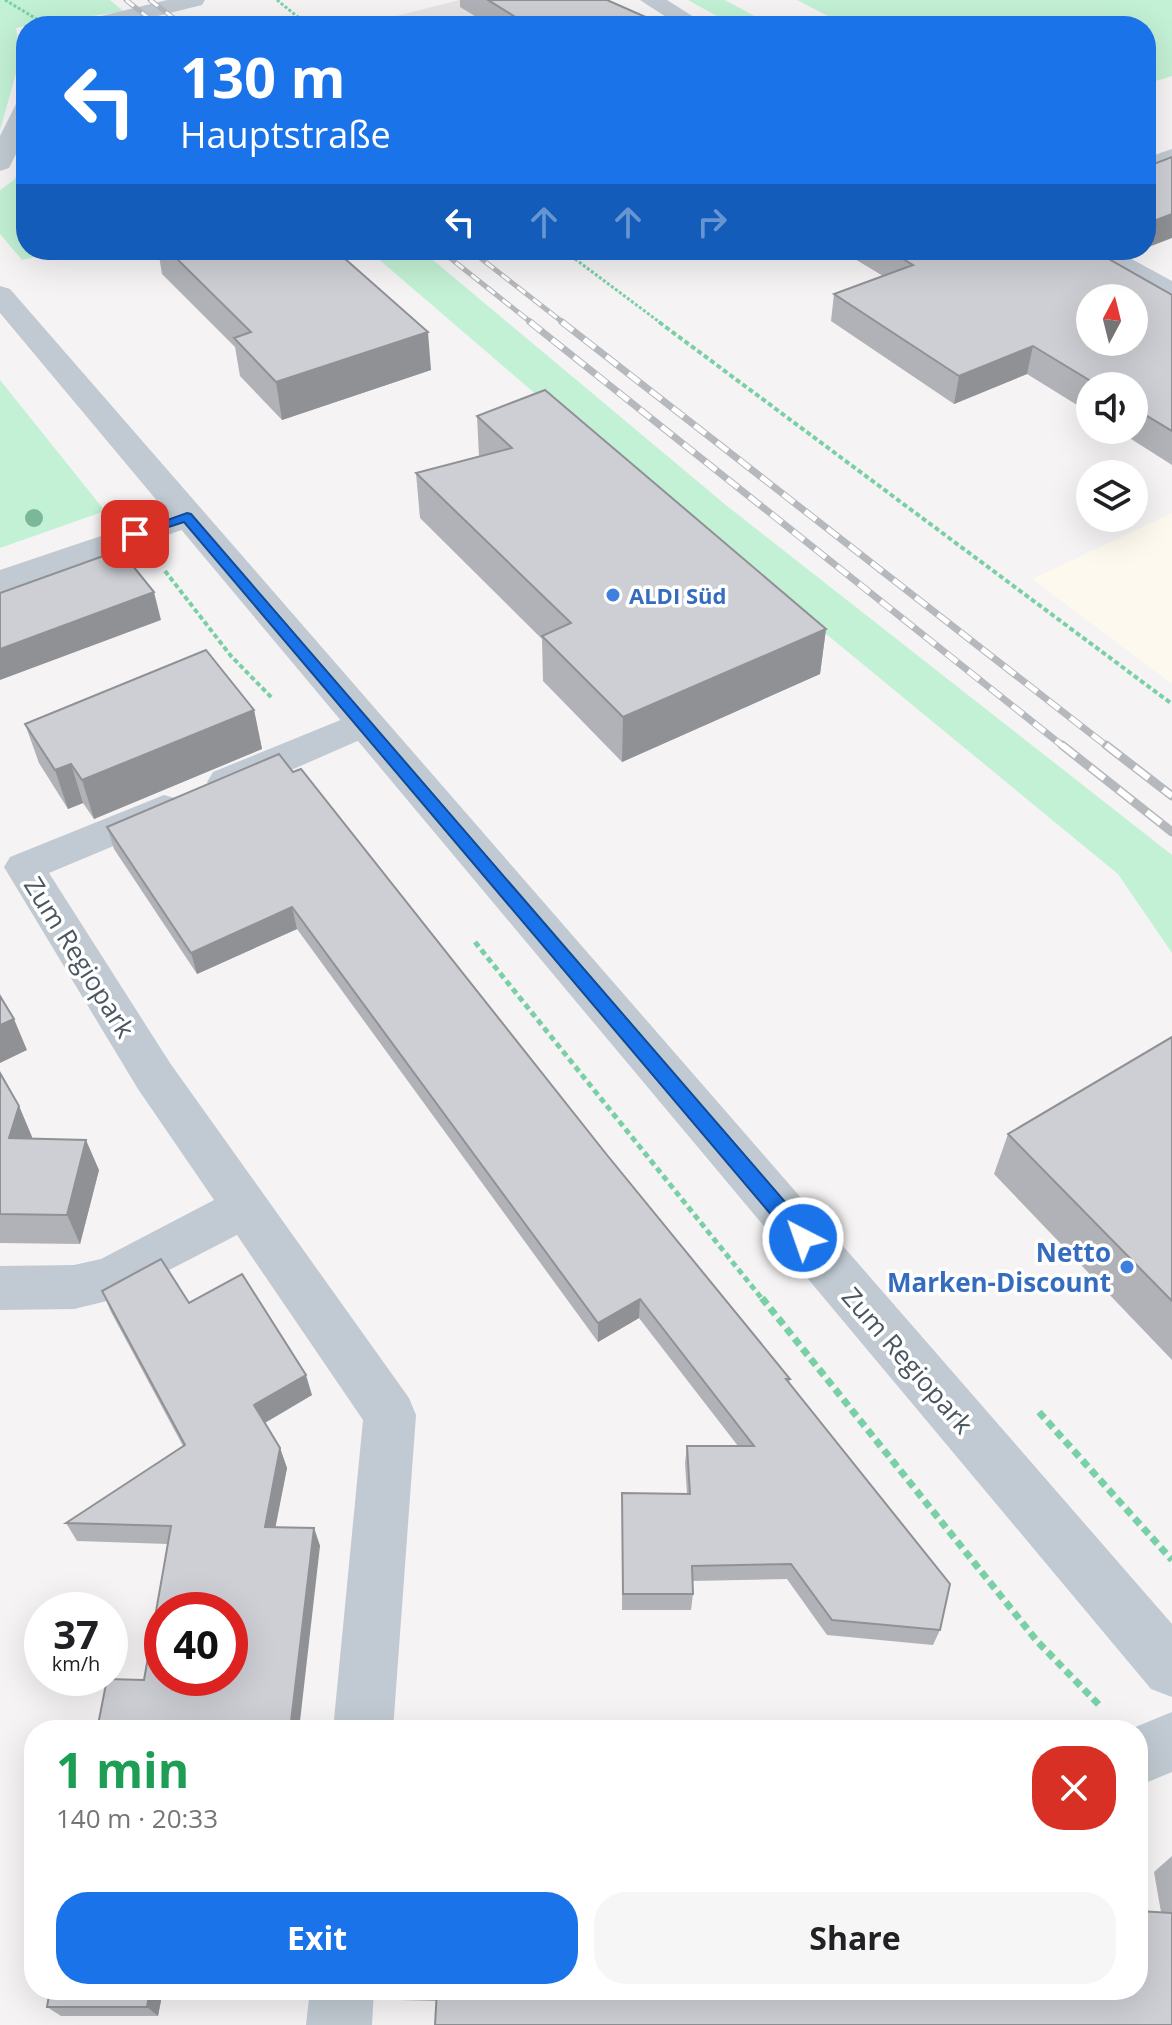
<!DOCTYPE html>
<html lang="en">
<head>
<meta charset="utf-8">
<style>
	body { margin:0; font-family:"Open Sans",sans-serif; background:#f6f6f6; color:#202124; height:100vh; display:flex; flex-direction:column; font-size:30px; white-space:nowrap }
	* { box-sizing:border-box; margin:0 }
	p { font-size:26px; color:#757577 }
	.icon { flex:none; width:44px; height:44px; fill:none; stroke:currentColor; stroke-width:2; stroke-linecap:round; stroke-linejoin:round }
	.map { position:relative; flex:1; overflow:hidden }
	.drawer { position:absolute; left:24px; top:1720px; width:1124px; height:280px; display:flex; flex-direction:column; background:#fff; border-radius:32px; box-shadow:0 8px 32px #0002 }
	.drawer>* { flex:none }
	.hud { position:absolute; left:16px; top:16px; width:1140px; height:244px; border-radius:32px; box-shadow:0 8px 32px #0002; background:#1a73e8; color:#fff; overflow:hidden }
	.needle { width:52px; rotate:7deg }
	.buttons { position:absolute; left:1076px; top:284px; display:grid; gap:16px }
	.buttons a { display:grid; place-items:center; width:72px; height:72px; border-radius:50%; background:#fff; box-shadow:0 8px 32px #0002; font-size:40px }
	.speed { position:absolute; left:24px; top:1592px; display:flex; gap:16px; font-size:40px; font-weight:700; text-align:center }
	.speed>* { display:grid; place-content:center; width:104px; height:104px; border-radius:50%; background:#fff; box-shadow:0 8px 32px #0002; line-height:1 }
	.speed small { font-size:20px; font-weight:400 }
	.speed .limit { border:12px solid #d22; background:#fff; color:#111 }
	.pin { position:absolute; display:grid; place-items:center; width:68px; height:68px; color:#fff; margin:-34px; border-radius:16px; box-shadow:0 4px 12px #0006 }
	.me { position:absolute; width:88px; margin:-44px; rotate:319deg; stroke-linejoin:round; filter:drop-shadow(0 0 6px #0008) }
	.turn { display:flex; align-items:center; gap:28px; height:168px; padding:0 32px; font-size:36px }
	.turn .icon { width:104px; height:104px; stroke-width:2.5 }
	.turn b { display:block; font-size:56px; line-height:68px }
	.lanes { display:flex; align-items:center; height:76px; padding:0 32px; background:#0003; justify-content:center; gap:40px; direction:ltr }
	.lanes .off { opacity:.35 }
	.round { display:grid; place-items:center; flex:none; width:84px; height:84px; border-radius:32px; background:#f6f6f6 }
	.summary { display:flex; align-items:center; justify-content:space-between; height:136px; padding:0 32px }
	h1 { font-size:48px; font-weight:700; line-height:60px; color:#1e9e55 }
	.action { display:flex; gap:16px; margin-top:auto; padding:16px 32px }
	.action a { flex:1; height:92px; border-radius:32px; background:#1a73e8; color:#fff; font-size:32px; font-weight:700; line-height:92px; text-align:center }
	.action a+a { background:#f6f6f6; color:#202124 }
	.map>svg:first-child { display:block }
	.commercial { fill:#fdf9ef }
	.education { fill:#e6e4e5 }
	.green { fill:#c3f1d5 }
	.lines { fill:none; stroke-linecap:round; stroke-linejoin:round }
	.path-far3 { stroke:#7ad0a6; stroke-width:3; stroke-dasharray:3 2; stroke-linecap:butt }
	.path-far2 { stroke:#7ad0a6; stroke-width:4; stroke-dasharray:5 3; stroke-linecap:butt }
	.path-far1 { stroke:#7ad0a6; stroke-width:5; stroke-dasharray:6 4; stroke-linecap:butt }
	.path { stroke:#7ad0a6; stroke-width:7; stroke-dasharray:8 5; stroke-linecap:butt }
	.minor { fill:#c1cad2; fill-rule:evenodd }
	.tertiary { fill:#c1cad2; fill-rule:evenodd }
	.rail-far2-casing { stroke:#b5b8bd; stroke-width:5 }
	.rail-far1-casing { stroke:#b5b8bd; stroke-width:7 }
	.rail-casing { stroke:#b5b8bd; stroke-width:9 }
	.rail-far2 { stroke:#fff; stroke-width:3; stroke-dasharray:10; stroke-linecap:butt }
	.rail-far1 { stroke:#fff; stroke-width:5; stroke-dasharray:14; stroke-linecap:butt }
	.rail { stroke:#fff; stroke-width:6; stroke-dasharray:18; stroke-linecap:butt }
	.tree { fill:#7bb799 }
	.wall { fill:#b0b2b7 }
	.shaded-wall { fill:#909195 }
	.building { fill:#cdcfd5; stroke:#909195; stroke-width:2; fill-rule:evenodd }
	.route { fill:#1a73e8; stroke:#114b97; stroke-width:2 }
	.shop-dot { fill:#3f7fe0; stroke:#fff; stroke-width:3 }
	.labels { text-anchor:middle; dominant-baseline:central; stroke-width:7; stroke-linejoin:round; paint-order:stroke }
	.far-shop-label { font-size:22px; font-weight:bold; fill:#366cbe; stroke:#fff; text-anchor:start }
	.street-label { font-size:26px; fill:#4a5661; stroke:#fff }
	.shop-label { font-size:26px; font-weight:bold; fill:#366cbe; stroke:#fff; text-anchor:end }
</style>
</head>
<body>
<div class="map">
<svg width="1172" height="2025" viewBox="0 0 1172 2025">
	<rect width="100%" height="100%" fill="#f5f3f3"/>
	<!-- commercial -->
	<path class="commercial" d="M1172 513V684L1032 579Z"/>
	<!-- education -->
	<path class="education" d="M459 0H581L621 26H358Z"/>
	<!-- green -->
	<path class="green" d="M0 0H110L123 11C87 18 52 20 16 28L21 56 0 130Z
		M688 0H725L773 26H735Z
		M797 0H1172V76L1146 84V26H847Z
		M26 157V250H64L22 260 0 234V190L14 180Z
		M368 250H421L727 506 1172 855V953L1118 874 567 421Z
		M0 380 105 511 0 548Z"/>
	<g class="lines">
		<!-- path-far3 -->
		<path class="path-far3" d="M5 0 45 24
			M277 0 309 26
			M563 250 662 324"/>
		<!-- path-far2 -->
		<path class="path-far2" d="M659 322 1172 704
			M165 571 231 656 272 698"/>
		<!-- path-far1 -->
		<path class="path-far1" d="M475 942 763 1300"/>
		<!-- path -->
		<path class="path" d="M762 1298 1037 1641 1102 1708
			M1039 1412 1172 1560"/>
		<!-- minor -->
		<path class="minor" d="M167 0H205L202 5 117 26H78L81 21Z
			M640 0H667L708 26H680Z
			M26 100V134L9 168 0 171V136L17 102Z
			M1172 149V166L1146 175V158Z
			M1080 250H1115L1172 281V302L1162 299 1084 256Z
			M187 507 199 510 204 517 199 524 0 593V570Z
			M365 710 378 714 384 723 378 732 241 792 227 795 213 792 207 782 213 772Z
			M164 795 178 799 184 809 178 819 49 873 170 1063 409 1398 416 1415 393 1730H333L363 1420 237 1235 111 1300 74 1309 0 1310V1266L74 1265 101 1259 214 1200 138 1089 4 867 10 857Z
			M1172 1712V1772L1138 1786V1730H1128Z
			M310 1990H374L372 2025H306Z"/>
		<!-- tertiary -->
		<path class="tertiary" d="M0 286 10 289 1172 1624V1697L1151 1689 0 313Z"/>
		<!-- rail-far2 casing -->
		<g class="rail-far2-casing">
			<path id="rail-far2" d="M126 0 159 26
				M150 0 184 26
				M440 250 533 324
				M470 250 565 324"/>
		</g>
		<!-- rail-far1 casing -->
		<g class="rail-far1-casing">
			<path id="rail-far1" d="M530 322 1064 747
				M562 322 1108 747"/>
		</g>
		<!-- rail casing -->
		<g class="rail-casing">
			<path id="rail" d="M1062 745 1172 832
				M1106 745 1172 796"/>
		</g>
		<!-- rail-far2 -->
		<use href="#rail-far2" class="rail-far2"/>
		<!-- rail-far1 -->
		<use href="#rail-far1" class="rail-far1"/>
		<!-- rail -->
		<use href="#rail" class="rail"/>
	</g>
	<!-- trees -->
	<circle class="tree" cx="34" cy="518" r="9"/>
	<!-- wall -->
	<path class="wall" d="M460 0H607L666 26H491L460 7Z
		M158 250H335L431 370 282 420 240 376 235 347 162 274Z
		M840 250H1102L1101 255 1172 295V465L1117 430H1134V386H1090V413L1027 374 954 404 831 321 834 294 883 276Z
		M477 416 826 629 820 674 622 762 543 681 542 639 420 518 416 473 479 456Z
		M254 710 262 749 94 819 83 803 68 809 39 763 25 724Z
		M279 754 790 1379 789 1383 940 1630 933 1645 827 1635 787 1579 692 1581 693 1594 691 1610H622V1493L687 1494 685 1463 687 1446H738L639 1318 598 1342 297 929 197 974 114 849 107 827Z
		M1172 1037V1360L994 1174 1008 1134Z
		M0 1073 19 1106 32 1137V1139L99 1170 80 1244 0 1243Z
		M102 1291 189 1303 312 1395 265 1423 280 1448 287 1468 275 1527 314 1528 320 1546 144 1680 168 1544 77 1541 66 1523 183 1446 111 1312Z
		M1172 1856V2025L436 2001 400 2000 395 1990H1138L1161 1912 1154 1872Z
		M50 1990H163L158 2016H61L47 2007Z"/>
	<!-- shaded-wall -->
	<path class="shaded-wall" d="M1172 214V238L1146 248V224Z
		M1130 250H1140L1129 254Z
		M428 332 431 370 282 420 276 382Z
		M1033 346 1027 374 954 404 959 376Z
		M154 592 161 620 0 680V649Z
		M826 629 820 674 622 762 623 717Z
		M254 710 262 749 94 819 82 780Z
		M71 764 83 803 68 809 55 770Z
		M292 907 297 929 197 974 191 953Z
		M14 1019 27 1050 0 1063V1025Z
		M19 1106 32 1137 23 1168 9 1138Z
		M86 1140 99 1170 80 1244 67 1215Z
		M640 1299 639 1318 598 1342V1323Z
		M306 1375 312 1395 261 1425 254 1405Z
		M280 1448 287 1468 272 1545 265 1527Z
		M314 1528 320 1546 299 1730H290Z
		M150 1990H163L158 2016 147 2007Z"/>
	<!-- building -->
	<path class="building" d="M488 0H607L666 26H530Z
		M1172 157V214L1146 224V167Z
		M168 250H335L428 332 276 382 234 338 251 332Z
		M888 250H1093L1172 295V431L1134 408V386H1099L1033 346 959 376 834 294 913 265ZM1090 298H1134V342H1090Z
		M545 390 826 629 623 717 542 636 571 623 416 473 512 448 477 416Z
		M120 550 154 592 0 649V593Z
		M206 650 254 710 82 780 71 764 55 770 25 724Z
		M279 754 293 772 301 769 607 1155 790 1379H786L950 1584 940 1630 832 1620 791 1564 692 1566 693 1594H623L622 1493 690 1494 687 1446H754L640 1299 598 1323 292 907 191 953 107 827Z
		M0 996 14 1019 0 1025Z
		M1172 1037V1301L1008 1134Z
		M0 1073 19 1106 9 1138 86 1140 67 1215 0 1214Z
		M161 1259 189 1303 242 1274 306 1375 254 1405 280 1448 265 1527 314 1528 290 1730H97L107 1679 144 1680 171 1526 66 1523 185 1445 102 1291ZM162 1610H230V1678H162Z
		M1138 1911 1172 1913V2025H435L437 1990H1138Z
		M50 1990H150L147 2007H47Z"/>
	<!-- route -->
	<path class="route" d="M187 513 191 514 811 1232 813 1238 811 1244 803 1247 796 1244 184 522 135 538 128 534Z"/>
	<!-- markers -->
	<g class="shop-dot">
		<circle cx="613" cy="595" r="8"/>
		<circle cx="1127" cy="1267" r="8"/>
	</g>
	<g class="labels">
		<!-- far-shop labels -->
		<g class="far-shop-label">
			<text x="629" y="595">ALDI Süd</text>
		</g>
		<!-- street labels -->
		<g class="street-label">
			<text transform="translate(80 957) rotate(58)">Zum Regiopark</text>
			<text transform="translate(908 1360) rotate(49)">Zum Regiopark</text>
		</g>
		<!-- shop labels -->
		<g class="shop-label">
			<text x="1111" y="1252">Netto<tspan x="1111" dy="30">Marken-Discount</tspan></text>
		</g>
	</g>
</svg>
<div class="buttons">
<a><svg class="needle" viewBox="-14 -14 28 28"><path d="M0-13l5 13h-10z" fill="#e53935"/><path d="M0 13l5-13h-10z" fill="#757577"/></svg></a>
<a><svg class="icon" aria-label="sound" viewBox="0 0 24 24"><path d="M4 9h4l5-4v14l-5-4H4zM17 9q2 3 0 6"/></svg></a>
<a><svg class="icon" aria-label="layers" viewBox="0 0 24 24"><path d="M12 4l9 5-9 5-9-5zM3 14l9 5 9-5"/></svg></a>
</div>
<div class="speed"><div>37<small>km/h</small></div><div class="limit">40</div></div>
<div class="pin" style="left:135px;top:534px;background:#d93025"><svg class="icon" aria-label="arrive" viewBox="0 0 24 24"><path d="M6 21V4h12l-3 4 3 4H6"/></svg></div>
<svg class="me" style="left:803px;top:1238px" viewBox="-20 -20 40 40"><circle r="17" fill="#1a73e8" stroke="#fff" stroke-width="3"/><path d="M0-11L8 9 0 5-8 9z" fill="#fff"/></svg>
<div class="hud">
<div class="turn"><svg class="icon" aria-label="left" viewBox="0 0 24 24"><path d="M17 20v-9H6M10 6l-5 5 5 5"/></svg><div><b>130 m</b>Hauptstraße</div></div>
<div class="lanes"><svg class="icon" aria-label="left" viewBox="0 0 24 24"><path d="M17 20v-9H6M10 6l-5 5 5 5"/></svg><svg class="icon off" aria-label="ahead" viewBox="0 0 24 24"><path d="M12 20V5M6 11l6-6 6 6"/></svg><svg class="icon off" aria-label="ahead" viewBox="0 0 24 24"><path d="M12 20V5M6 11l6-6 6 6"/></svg><svg class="icon off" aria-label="right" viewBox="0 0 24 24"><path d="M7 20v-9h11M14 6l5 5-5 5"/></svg></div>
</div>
<section class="drawer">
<div class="summary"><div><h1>1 min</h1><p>140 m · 20:33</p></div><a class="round" style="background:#d93025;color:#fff"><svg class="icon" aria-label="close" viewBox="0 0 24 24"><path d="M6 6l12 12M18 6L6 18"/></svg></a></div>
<div class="action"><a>Exit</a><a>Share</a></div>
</section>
</div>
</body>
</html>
